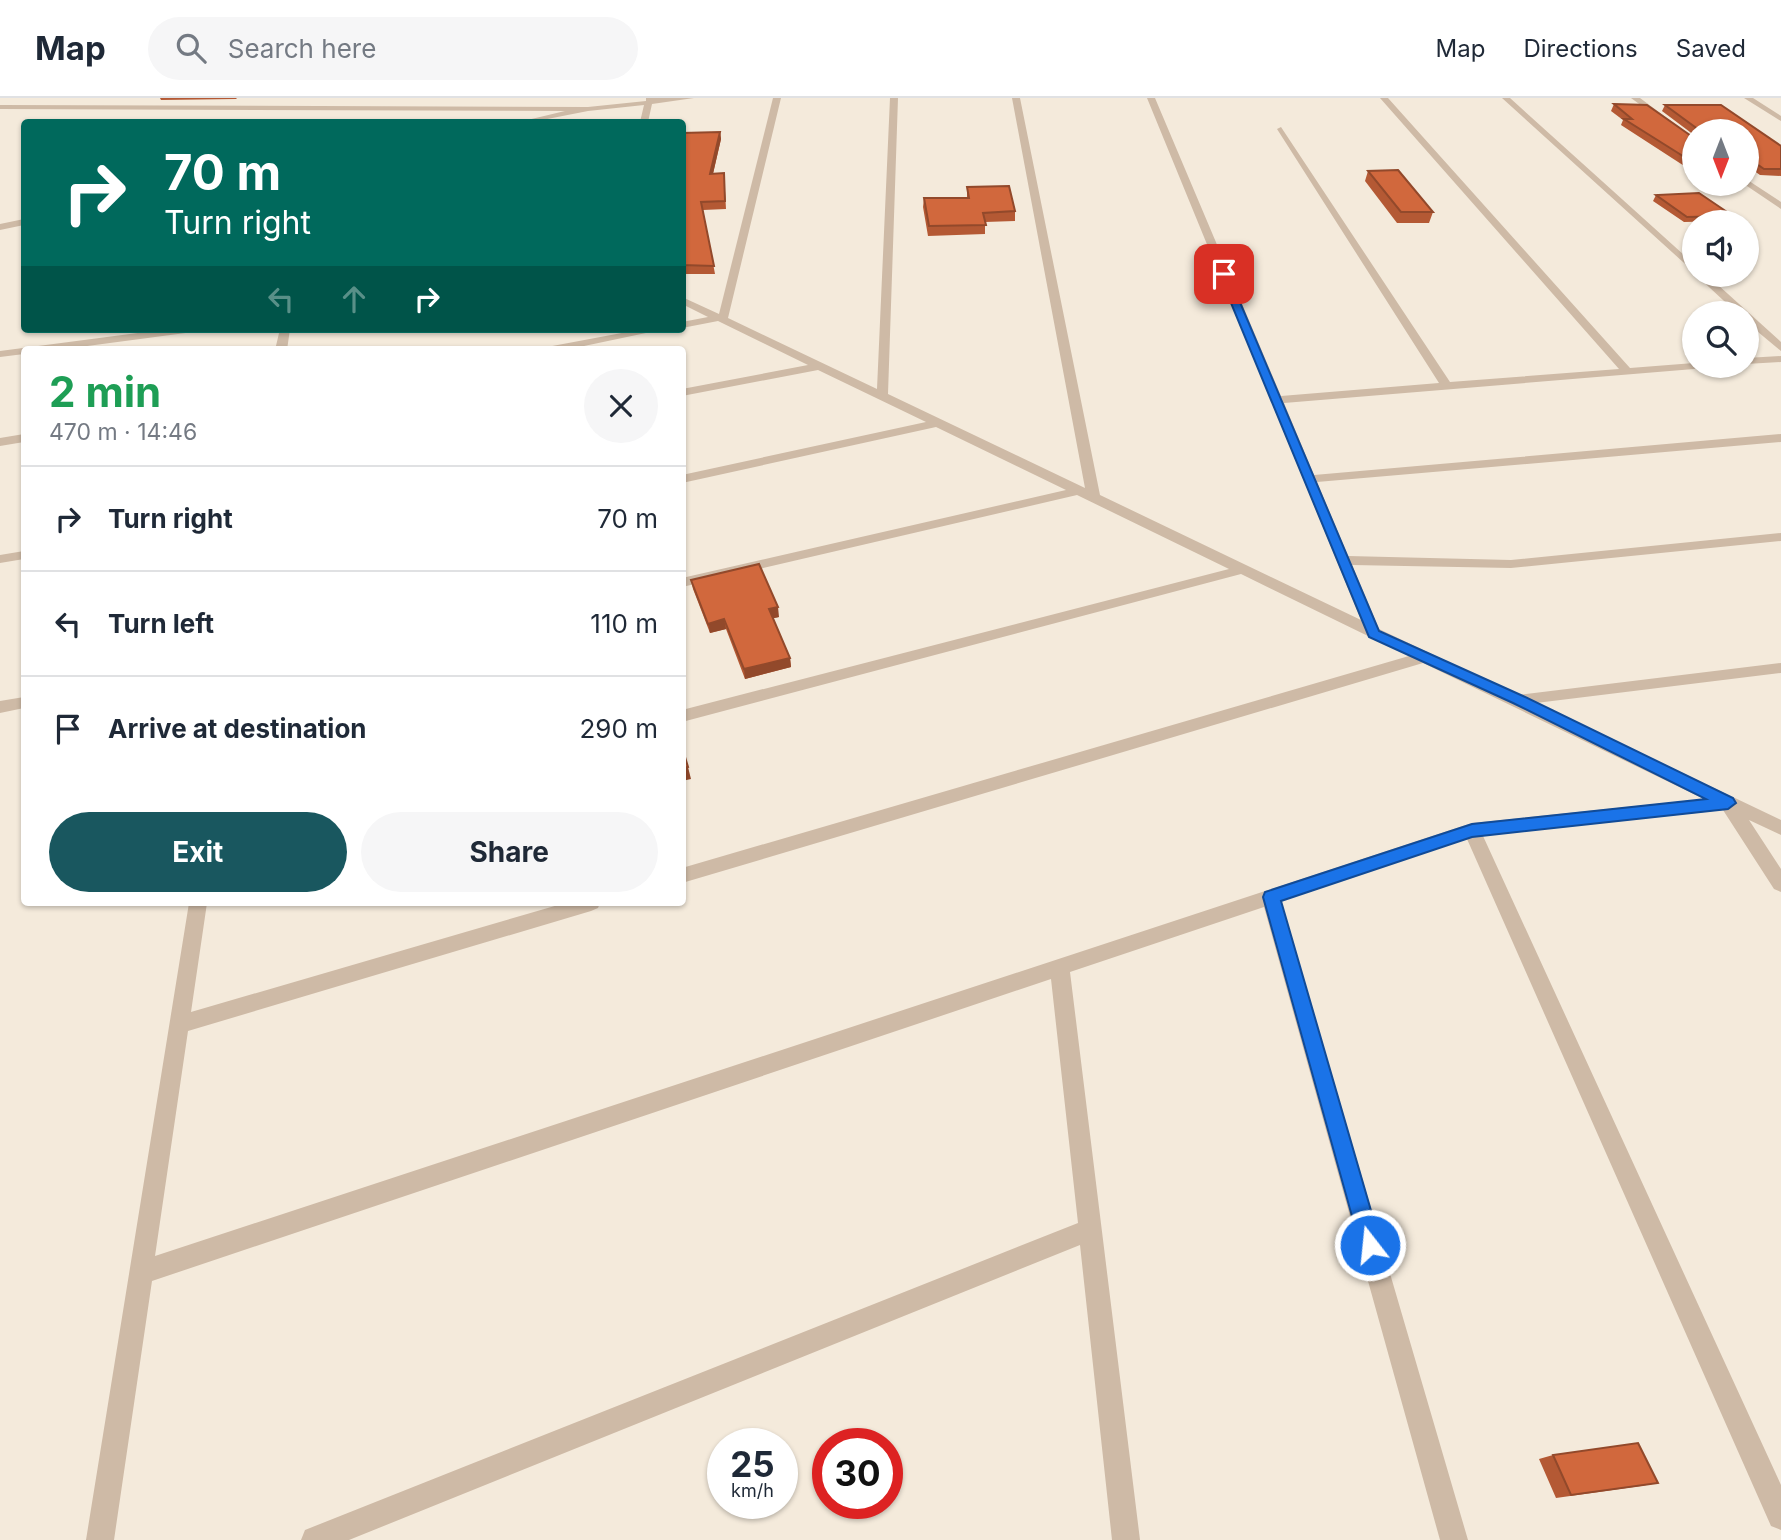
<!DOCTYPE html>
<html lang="en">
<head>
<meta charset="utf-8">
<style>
	body { margin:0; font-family:Inter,sans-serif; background:#f6f6f7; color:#1f2937; height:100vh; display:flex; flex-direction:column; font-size:26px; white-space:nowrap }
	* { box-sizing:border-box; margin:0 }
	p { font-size:23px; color:#747a83 }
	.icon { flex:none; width:38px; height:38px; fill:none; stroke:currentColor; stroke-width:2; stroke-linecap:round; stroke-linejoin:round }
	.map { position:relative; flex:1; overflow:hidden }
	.drawer { position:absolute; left:21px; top:248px; width:665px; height:560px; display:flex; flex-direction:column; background:#fff; border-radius:7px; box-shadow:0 2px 5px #0004 }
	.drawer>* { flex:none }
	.guide { position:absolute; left:21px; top:21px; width:665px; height:214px; border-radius:7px; box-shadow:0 2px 5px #0004; background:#00695c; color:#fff; overflow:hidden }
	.needle { width:46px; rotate:180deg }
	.buttons { position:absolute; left:1682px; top:21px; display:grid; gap:14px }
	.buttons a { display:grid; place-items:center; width:77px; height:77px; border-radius:50%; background:#fff; box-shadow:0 2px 5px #0004; font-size:35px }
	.speed { position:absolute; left:707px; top:1330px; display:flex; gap:14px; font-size:35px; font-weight:700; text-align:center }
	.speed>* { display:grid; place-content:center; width:91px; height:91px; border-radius:50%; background:#fff; box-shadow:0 2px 5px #0004; line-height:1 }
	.speed small { font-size:18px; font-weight:400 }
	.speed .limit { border:10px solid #d22; background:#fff; color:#111 }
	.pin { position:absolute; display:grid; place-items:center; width:60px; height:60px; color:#fff; margin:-30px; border-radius:14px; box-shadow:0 4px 10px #0006 }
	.me { position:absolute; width:77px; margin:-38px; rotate:344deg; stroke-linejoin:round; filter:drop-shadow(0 0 5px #0008) }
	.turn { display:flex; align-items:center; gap:24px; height:147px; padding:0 28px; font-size:32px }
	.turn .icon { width:91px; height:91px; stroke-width:2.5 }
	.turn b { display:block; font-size:49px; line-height:60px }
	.lanes { display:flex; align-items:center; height:66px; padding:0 28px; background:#0003; justify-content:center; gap:35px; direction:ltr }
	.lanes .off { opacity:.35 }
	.round { display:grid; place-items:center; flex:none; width:74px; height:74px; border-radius:37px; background:#f6f6f7 }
	.summary { display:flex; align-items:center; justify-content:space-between; height:119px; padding:0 28px }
	h1 { font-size:42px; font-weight:700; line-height:52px; color:#1e9e55 }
	.button { display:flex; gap:14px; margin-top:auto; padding:14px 28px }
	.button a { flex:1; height:80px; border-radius:42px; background:#19575f; color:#fff; font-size:28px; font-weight:700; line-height:80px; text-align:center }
	.button a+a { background:#f6f6f7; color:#1f2937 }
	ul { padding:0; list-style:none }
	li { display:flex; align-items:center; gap:21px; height:105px; padding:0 28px; border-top:2px solid #e0e1e3 }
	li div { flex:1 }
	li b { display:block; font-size:26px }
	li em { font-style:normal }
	header { display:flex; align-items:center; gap:42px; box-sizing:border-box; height:98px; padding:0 35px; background:#fff; border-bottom:2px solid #e0e1e3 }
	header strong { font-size:33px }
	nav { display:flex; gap:38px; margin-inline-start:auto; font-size:24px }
	.search { width:490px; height:63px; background:#f6f6f7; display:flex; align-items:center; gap:18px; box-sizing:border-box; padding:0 24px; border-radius:38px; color:#747a83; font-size:26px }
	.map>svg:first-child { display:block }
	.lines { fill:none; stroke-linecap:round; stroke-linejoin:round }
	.minor { fill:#cebaa6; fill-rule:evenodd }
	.wall { fill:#b45934 }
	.shaded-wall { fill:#92492b }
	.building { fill:#d1683d; stroke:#92492b; stroke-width:2 }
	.route { fill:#1a73e8; stroke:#114b97; stroke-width:2 }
</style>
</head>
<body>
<header>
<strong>Map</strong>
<div class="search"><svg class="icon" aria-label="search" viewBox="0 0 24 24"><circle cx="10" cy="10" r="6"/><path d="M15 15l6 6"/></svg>Search here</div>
<nav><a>Map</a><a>Directions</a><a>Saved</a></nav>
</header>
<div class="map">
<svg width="1781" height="1442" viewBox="0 0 1781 1442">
	<rect width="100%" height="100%" fill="#f4eadb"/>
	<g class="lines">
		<!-- minor -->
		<path class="minor" d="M646 0H694L652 6 648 24H640L644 7 588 13 532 24H519L565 13 0 11V7L588 9 646 3Z
			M773 0H781L728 220 877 291 890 0H898L888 296 1085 390 1012 0H1020L1100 397 1361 522 1147 0H1155L1281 298 1439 285 1277 31 1281 29 1450 284 1619 271 1380 0H1388L1630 270 1694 265V268H1700L1694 271 1284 305 1314 377 1781 336V344L1317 384 1348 458 1511 462 1781 435V443L1511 470 1352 467 1379 531 1518 597 1781 565V575L1536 605 1781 722V737L1749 722 1781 771V794L1774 791 1723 712 1483 738 1781 1387V1432L1771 1428 1467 741 1281 803 1468 1442H1440L1264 809 1070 874 1140 1442H1112L1080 1147 349 1442H301L305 1432 315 1428 1078 1125 1051 881 152 1183 114 1442H86L189 805H207L191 914 565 805H600L598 810 591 813 188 933 155 1158 1472 725 1704 701 1423 565 682 785V770L1409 558 1241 476 682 624V612L1229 471 1077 397 682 489V480L1066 392 936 329 682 385V377L926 324 818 272 682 298V291L808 267 718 223 682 230V224L708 219 682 206V199L719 216Z
			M1502 0H1510L1694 166V174Z
			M1631 0H1640L1694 40V46Z
			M1744 0H1753L1781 18V23Z
			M1746 81 1781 104V111L1744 86H1746Z
			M24 121V127L0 132V126Z
			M1696 177H1707L1781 244V253L1746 224V215H1737Z
			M168 231H198L193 234 57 252H24V256L0 259V253Z
			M280 231H290L287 252H275Z
			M643 231H665L565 252H541L547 249Z
			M1781 258V264L1746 266V260Z
			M24 336V344L0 348V340Z
			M24 453V461L0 465V457Z
			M24 599V610L0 615V603Z"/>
	</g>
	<!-- wall -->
	<path class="wall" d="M160 0H237L236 1 161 2Z
		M1614 6 1694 40V73H1692L1621 27 1623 22 1611 13Z
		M1665 7H1721L1781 48V78L1760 77 1750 70 1746 71V33H1694V37L1662 13Z
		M720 34 721 41 713 76 724 75 726 111 703 112 715 176H682V35Z
		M1368 73 1433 114 1429 125H1397L1365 83Z
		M967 89 1015 113V123L985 124V136L928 138 923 109 924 100H967Z
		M1656 97 1733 118 1730 123 1684 124 1653 103Z
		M691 482 779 519 773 520 790 560 791 569 745 581 726 531 710 535 693 491Z
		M1553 1357 1658 1385 1641 1388 1556 1400 1539 1361Z"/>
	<!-- shaded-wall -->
	<path class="shaded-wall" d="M720 34 721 41 711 84 710 76Z
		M778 509 779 519 770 521 769 511Z
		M724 521 726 531 710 535 708 526Z
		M790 560 791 569 745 581 744 571Z
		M688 669 691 681 682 683V670Z"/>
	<!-- building -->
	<path class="building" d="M1614 6 1647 7 1694 40V65L1624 21H1632Z
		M1665 7H1721L1781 48V71H1764L1754 64H1746V33H1699V32Z
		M720 34 710 76 724 75 725 103 701 104 714 168 682 167V35Z
		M1398 72 1433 114H1401L1368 73Z
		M1009 88 1015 113 983 115 986 127 929 128 924 100H969L967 89Z
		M1699 95 1733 118 1687 119 1656 97Z
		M759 466 778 509 769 511 790 560 744 571 724 521 708 526 691 482Z
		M682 649 688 669 682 670Z
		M1638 1345 1658 1385 1571 1397 1553 1357Z"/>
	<!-- route -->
	<path class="route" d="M1224 173 1228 176 1379 533 1523 598 1733 700 1736 705 1728 711 1472 739 1281 803 1381 1147 1378 1155 1370 1158 1363 1155 1360 1147 1263 799 1265 794 1472 726 1706 701 1513 605 1369 539 1219 176Z"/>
</svg>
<div class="buttons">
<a><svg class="needle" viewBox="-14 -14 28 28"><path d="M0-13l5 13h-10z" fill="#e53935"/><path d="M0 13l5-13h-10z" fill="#747a83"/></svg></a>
<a><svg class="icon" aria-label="sound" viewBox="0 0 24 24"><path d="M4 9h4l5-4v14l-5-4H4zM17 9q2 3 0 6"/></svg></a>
<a><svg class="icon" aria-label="search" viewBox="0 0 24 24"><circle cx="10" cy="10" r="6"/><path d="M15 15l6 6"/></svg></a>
</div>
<div class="speed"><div>25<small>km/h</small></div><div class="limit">30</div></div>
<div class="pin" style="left:1224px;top:176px;background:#d93025"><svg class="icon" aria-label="arrive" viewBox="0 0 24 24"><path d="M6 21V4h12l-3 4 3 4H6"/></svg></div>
<svg class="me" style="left:1370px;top:1147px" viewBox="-20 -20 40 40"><circle r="17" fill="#1a73e8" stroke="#fff" stroke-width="3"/><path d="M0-11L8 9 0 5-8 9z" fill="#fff"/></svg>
<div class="guide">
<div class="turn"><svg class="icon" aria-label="right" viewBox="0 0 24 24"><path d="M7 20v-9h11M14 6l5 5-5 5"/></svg><div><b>70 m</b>Turn right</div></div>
<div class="lanes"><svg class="icon off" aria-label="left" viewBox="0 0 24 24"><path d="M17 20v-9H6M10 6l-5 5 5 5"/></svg><svg class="icon off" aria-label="ahead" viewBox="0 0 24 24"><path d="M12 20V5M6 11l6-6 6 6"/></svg><svg class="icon" aria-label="right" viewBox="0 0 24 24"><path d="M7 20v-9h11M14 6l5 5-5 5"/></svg></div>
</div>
<section class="drawer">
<div class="summary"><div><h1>2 min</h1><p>470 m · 14:46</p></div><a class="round"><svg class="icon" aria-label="close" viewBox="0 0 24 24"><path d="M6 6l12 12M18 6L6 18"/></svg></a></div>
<ul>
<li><svg class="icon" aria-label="right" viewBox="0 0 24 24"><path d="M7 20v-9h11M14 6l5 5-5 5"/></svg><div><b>Turn right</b></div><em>70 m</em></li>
<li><svg class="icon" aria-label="left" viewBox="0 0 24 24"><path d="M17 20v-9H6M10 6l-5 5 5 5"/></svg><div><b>Turn left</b></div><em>110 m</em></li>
<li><svg class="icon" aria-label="arrive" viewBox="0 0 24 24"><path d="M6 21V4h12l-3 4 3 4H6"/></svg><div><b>Arrive at destination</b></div><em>290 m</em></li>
</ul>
<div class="button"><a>Exit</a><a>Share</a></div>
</section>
</div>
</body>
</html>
